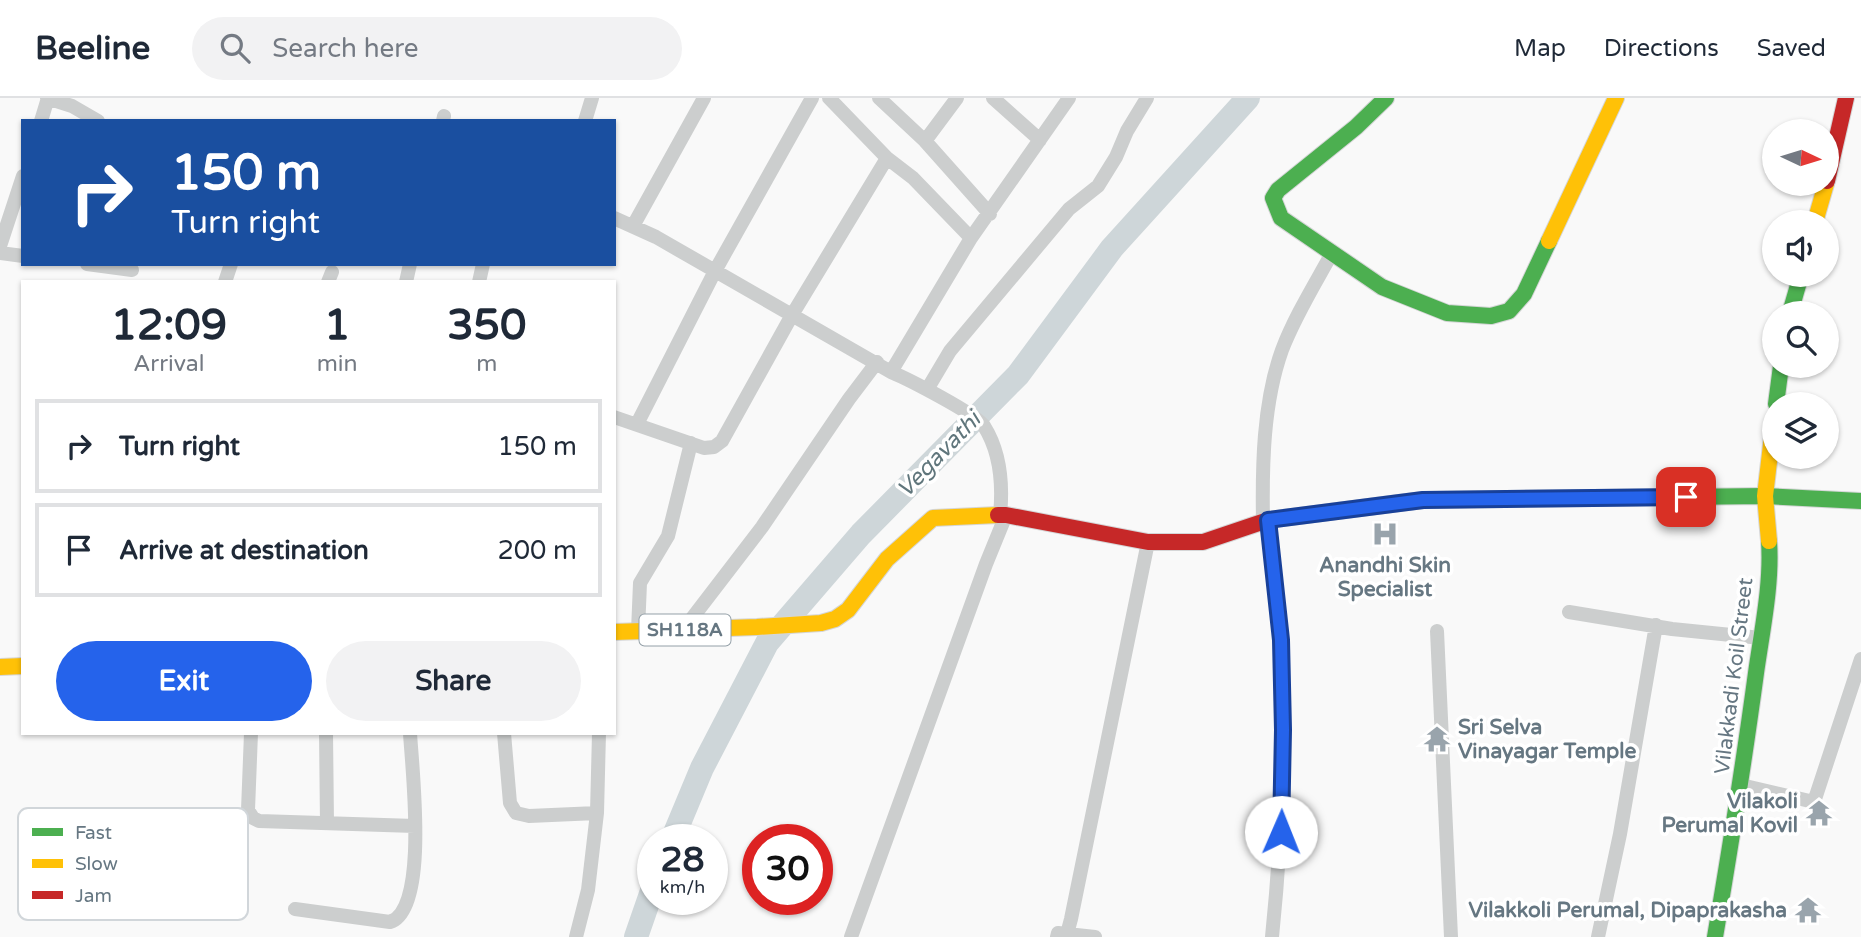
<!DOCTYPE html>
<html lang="en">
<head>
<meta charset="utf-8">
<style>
	body { margin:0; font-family:"Varela Round",sans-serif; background:#f2f2f3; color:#1f2937; height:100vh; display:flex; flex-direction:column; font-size:26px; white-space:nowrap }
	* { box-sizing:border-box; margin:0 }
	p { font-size:23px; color:#747a83 }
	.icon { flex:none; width:38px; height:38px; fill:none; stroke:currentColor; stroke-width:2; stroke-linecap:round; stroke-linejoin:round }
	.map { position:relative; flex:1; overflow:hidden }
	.sheet { position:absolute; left:21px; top:182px; width:595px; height:455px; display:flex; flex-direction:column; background:#fff; border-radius:0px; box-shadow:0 2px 5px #0004 }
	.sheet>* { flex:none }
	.guide { position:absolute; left:21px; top:21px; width:595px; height:147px; border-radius:0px; box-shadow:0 2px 5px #0004; background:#1a4fa0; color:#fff; overflow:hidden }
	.needle { width:46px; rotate:94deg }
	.fabs { position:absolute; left:1762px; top:21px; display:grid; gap:14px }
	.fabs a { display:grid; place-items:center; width:77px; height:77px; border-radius:50%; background:#fff; box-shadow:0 2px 5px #0004; font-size:35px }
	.speed { position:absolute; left:637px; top:726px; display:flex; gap:14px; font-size:35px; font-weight:700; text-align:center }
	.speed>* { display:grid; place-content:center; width:91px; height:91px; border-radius:50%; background:#fff; box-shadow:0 2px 5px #0004; line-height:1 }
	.speed small { font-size:18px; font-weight:400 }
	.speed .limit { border:10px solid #d22; background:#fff; color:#111 }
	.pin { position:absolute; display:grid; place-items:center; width:60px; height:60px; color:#fff; margin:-30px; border-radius:14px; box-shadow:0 4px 10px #0006 }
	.me { position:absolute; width:77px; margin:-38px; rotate:1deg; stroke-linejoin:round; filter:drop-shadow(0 0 5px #0008) }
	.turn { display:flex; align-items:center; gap:24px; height:147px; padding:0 35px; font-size:32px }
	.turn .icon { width:91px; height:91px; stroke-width:2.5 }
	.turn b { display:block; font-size:49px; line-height:60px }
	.eta { display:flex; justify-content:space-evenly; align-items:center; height:119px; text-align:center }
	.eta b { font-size:42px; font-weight:800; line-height:49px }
	.primary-button { display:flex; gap:14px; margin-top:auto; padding:14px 35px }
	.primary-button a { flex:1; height:80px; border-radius:42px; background:#2563eb; color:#fff; font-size:28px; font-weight:800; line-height:80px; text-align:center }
	.primary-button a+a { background:#f2f2f3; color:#1f2937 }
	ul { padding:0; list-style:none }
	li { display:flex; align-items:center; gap:21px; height:94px; margin:0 14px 10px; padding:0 21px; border:4px solid #e0e1e3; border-radius:0px }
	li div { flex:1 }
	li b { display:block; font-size:26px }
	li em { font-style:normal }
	header { display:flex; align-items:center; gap:42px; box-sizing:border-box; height:98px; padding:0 35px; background:#fff; border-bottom:2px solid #e0e1e3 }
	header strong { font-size:33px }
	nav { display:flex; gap:38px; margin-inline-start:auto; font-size:24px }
	.search { width:490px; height:63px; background:#f2f2f3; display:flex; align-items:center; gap:18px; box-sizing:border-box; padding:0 24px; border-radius:38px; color:#747a83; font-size:26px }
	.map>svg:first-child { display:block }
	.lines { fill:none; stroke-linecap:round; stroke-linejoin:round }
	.river { stroke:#ced6d9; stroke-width:24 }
	.fast-casing { stroke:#d5d6d7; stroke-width:18 }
	.slow-casing { stroke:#d5d6d7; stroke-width:18 }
	.jam-casing { stroke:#d5d6d7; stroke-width:18 }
	.street { stroke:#cccece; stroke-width:14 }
	.fast { stroke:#4caf50; stroke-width:16 }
	.slow { stroke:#ffc107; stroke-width:16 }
	.jam { stroke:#c62828; stroke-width:16 }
	.route-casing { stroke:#184099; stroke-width:18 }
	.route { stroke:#2563eb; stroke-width:12 }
	.labels { text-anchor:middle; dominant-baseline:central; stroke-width:7; stroke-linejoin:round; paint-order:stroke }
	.shield { fill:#fff; stroke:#94a0a8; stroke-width:2 }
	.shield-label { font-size:19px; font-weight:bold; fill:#667782 }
	.poi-label { font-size:21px; font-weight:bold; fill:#667782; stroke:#fff; text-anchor:end }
	.street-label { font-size:21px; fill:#667782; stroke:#fff }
	.water-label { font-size:23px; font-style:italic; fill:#60767c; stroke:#fff }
	.key { fill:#fff; stroke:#d1d6da; stroke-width:2 }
	.key-label { font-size:19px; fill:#667782 }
</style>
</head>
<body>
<header>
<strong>Beeline</strong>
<div class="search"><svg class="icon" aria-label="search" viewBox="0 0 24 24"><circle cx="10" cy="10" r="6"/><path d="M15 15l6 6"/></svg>Search here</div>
<nav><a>Map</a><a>Directions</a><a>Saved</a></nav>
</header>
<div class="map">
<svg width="1861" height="839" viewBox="0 0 1861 839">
	<rect width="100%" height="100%" fill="#f9f9f9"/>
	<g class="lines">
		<!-- river -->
		<path class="river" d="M672 742 702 670 767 545 861 436 1018 277 1112 150 1248 0
			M636 839 653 790"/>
		<!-- fast casing -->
		<g class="fast-casing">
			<path id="fast" d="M1386 0 1356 29 1278 92 1273 100 1281 120 1382 189 1447 215 1491 218 1509 213 1524 196 1549 143
				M1790 215 1801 177
				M1776 306 1781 268
				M1399 405 1423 402 1765 398 1861 403
				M1715 839C1730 751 1744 664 1756 575 1762 532 1772 486 1769 443"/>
		</g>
		<!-- slow casing -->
		<g class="slow-casing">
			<path id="slow" d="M1815 124 1826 86
				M1549 143 1616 0
				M1769 443 1765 398 1774 321
				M614 534 757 529 821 525 835 521 848 512 887 461 933 420 998 417
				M0 569 23 568"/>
		</g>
		<!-- jam casing -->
		<g class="jam-casing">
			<path id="jam" d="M1827 83 1846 0
				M998 417H1006L1148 444H1203L1268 422 1399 405"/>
		</g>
		<!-- street -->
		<path class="street" d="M47 0 72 8 98 23
			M829 0 887 60 913 80 971 140 1069 0
			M879 0 925 43 990 116
			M993 0 1040 42
			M41 23 48 0
			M443 23 444 18
			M585 23 592 0
			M925 43 957 0
			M614 120 656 139 891 274C908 281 976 316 984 328 1001 355 1003 387 1000 417
			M633 128 704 0
			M0 148 23 78
			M0 155 23 158
			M87 166 132 172
			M225 184 231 166
			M328 184 332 174
			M406 184 410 166
			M479 184 483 166
			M891 274 971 140
			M928 290 950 253 1069 111 1098 88 1116 59 1127 33 1147 0
			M614 319 704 350 714 349 722 343 792 217 887 60
			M637 326 715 173 812 0
			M1268 422C1273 463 1279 504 1281 545 1286 643 1282 741 1272 839
			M1263 424C1262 368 1263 305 1282 252 1295 218 1315 186 1332 155
			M1569 514 1672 531 1761 540
			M683 532 762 429 849 301 877 264
			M638 533 640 485 668 438 691 345
			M1437 533 1451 839
			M251 635 248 712 253 720 259 723 415 728
			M326 635 327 725
			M504 635 510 705 516 715 529 718 597 715
			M1741 687 1814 704 1861 561
			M295 811 390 824C429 812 412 671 410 635
			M1067 836 1095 839
			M576 839 588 792 597 715 599 635
			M851 839 986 466 1006 417
			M1057 839 1058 835 1067 836 1071 821 1148 444
			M1598 839 1620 736 1656 527"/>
		<!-- fast -->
		<use href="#fast" class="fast"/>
		<!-- slow -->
		<use href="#slow" class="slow"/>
		<!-- jam -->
		<use href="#jam" class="jam"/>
	</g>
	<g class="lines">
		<!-- route casing -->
		<g class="route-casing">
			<path id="route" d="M1281 734 1283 632 1281 542 1268 422 1423 402 1686 399"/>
		</g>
		<!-- route -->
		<use href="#route" class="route"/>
	</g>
	<!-- icons -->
	<defs>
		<g id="hospital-bare" transform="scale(2.1)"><path d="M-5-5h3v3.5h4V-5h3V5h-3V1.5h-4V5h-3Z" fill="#99a4ac" stroke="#fff" stroke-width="2.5" paint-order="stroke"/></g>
		<g id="temple-bare" transform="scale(2.1)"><path d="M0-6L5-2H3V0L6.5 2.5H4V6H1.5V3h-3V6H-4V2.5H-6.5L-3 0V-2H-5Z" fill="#99a4ac" stroke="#fff" stroke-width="2.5" paint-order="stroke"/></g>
	</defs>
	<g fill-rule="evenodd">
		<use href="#hospital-bare" x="1385" y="436"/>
		<use href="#temple-bare" x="1437" y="641"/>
		<use href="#temple-bare" x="1819" y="715"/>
		<use href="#temple-bare" x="1808" y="812"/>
	</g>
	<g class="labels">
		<!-- shield labels -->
		<rect class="shield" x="639.5" y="516.5" width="91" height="31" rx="5"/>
		<g class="shield-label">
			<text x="685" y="532">SH118A</text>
		</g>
		<!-- poi labels -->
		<g class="poi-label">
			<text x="1385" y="467" text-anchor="middle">Anandhi Skin<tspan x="1385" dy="24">Specialist</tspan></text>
			<text x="1458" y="629" text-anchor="start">Sri Selva<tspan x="1458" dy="24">Vinayagar Temple</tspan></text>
			<text x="1798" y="703">Vilakoli<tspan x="1798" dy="24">Perumal Kovil</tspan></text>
			<text x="1787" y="812">Vilakkoli Perumal, Dipaprakasha</text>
		</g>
		<!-- street labels -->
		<g class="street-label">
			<text transform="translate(1734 578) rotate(-83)">Vilakkadi Koil Street</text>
		</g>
		<!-- water labels -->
		<g class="water-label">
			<text transform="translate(939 357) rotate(-46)">Vegavathi</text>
		</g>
	</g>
	<!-- legend -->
	<rect x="18" y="710" width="230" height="112" rx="10" class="key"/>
	<rect x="32" y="730" width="31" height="8" fill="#4caf50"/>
	<rect x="32" y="761" width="31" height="9" fill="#ffc107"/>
	<rect x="32" y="793" width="31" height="8" fill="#c62828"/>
	<g class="key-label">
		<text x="75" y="741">Fast</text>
		<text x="75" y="772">Slow</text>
		<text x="75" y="804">Jam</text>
	</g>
</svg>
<div class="fabs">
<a><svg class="needle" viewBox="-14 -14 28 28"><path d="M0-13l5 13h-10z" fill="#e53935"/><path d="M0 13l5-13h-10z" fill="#747a83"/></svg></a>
<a><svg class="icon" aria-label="sound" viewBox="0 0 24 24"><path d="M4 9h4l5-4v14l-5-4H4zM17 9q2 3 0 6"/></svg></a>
<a><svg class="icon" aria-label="search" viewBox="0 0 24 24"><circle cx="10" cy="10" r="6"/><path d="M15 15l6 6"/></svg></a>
<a><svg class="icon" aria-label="layers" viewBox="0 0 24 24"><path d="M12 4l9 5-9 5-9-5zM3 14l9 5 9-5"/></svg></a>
</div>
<div class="speed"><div>28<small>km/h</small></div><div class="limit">30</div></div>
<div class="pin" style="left:1686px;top:399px;background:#d93025"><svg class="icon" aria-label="arrive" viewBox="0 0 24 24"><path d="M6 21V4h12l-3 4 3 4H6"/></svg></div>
<svg class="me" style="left:1281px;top:734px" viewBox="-20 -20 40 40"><circle r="19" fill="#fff"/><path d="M0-13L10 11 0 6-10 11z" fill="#2563eb"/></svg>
<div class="guide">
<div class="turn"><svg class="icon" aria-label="right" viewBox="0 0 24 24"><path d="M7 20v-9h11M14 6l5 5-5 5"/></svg><div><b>150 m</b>Turn right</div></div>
</div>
<section class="sheet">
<div class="eta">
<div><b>12:09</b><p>Arrival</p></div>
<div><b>1</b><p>min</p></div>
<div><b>350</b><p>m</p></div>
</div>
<ul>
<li><svg class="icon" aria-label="right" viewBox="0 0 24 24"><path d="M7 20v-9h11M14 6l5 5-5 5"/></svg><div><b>Turn right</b></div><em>150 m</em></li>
<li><svg class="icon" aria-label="arrive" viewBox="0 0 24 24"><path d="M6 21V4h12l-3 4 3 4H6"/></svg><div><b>Arrive at destination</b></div><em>200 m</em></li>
</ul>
<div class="primary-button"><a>Exit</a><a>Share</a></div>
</section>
</div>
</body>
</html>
